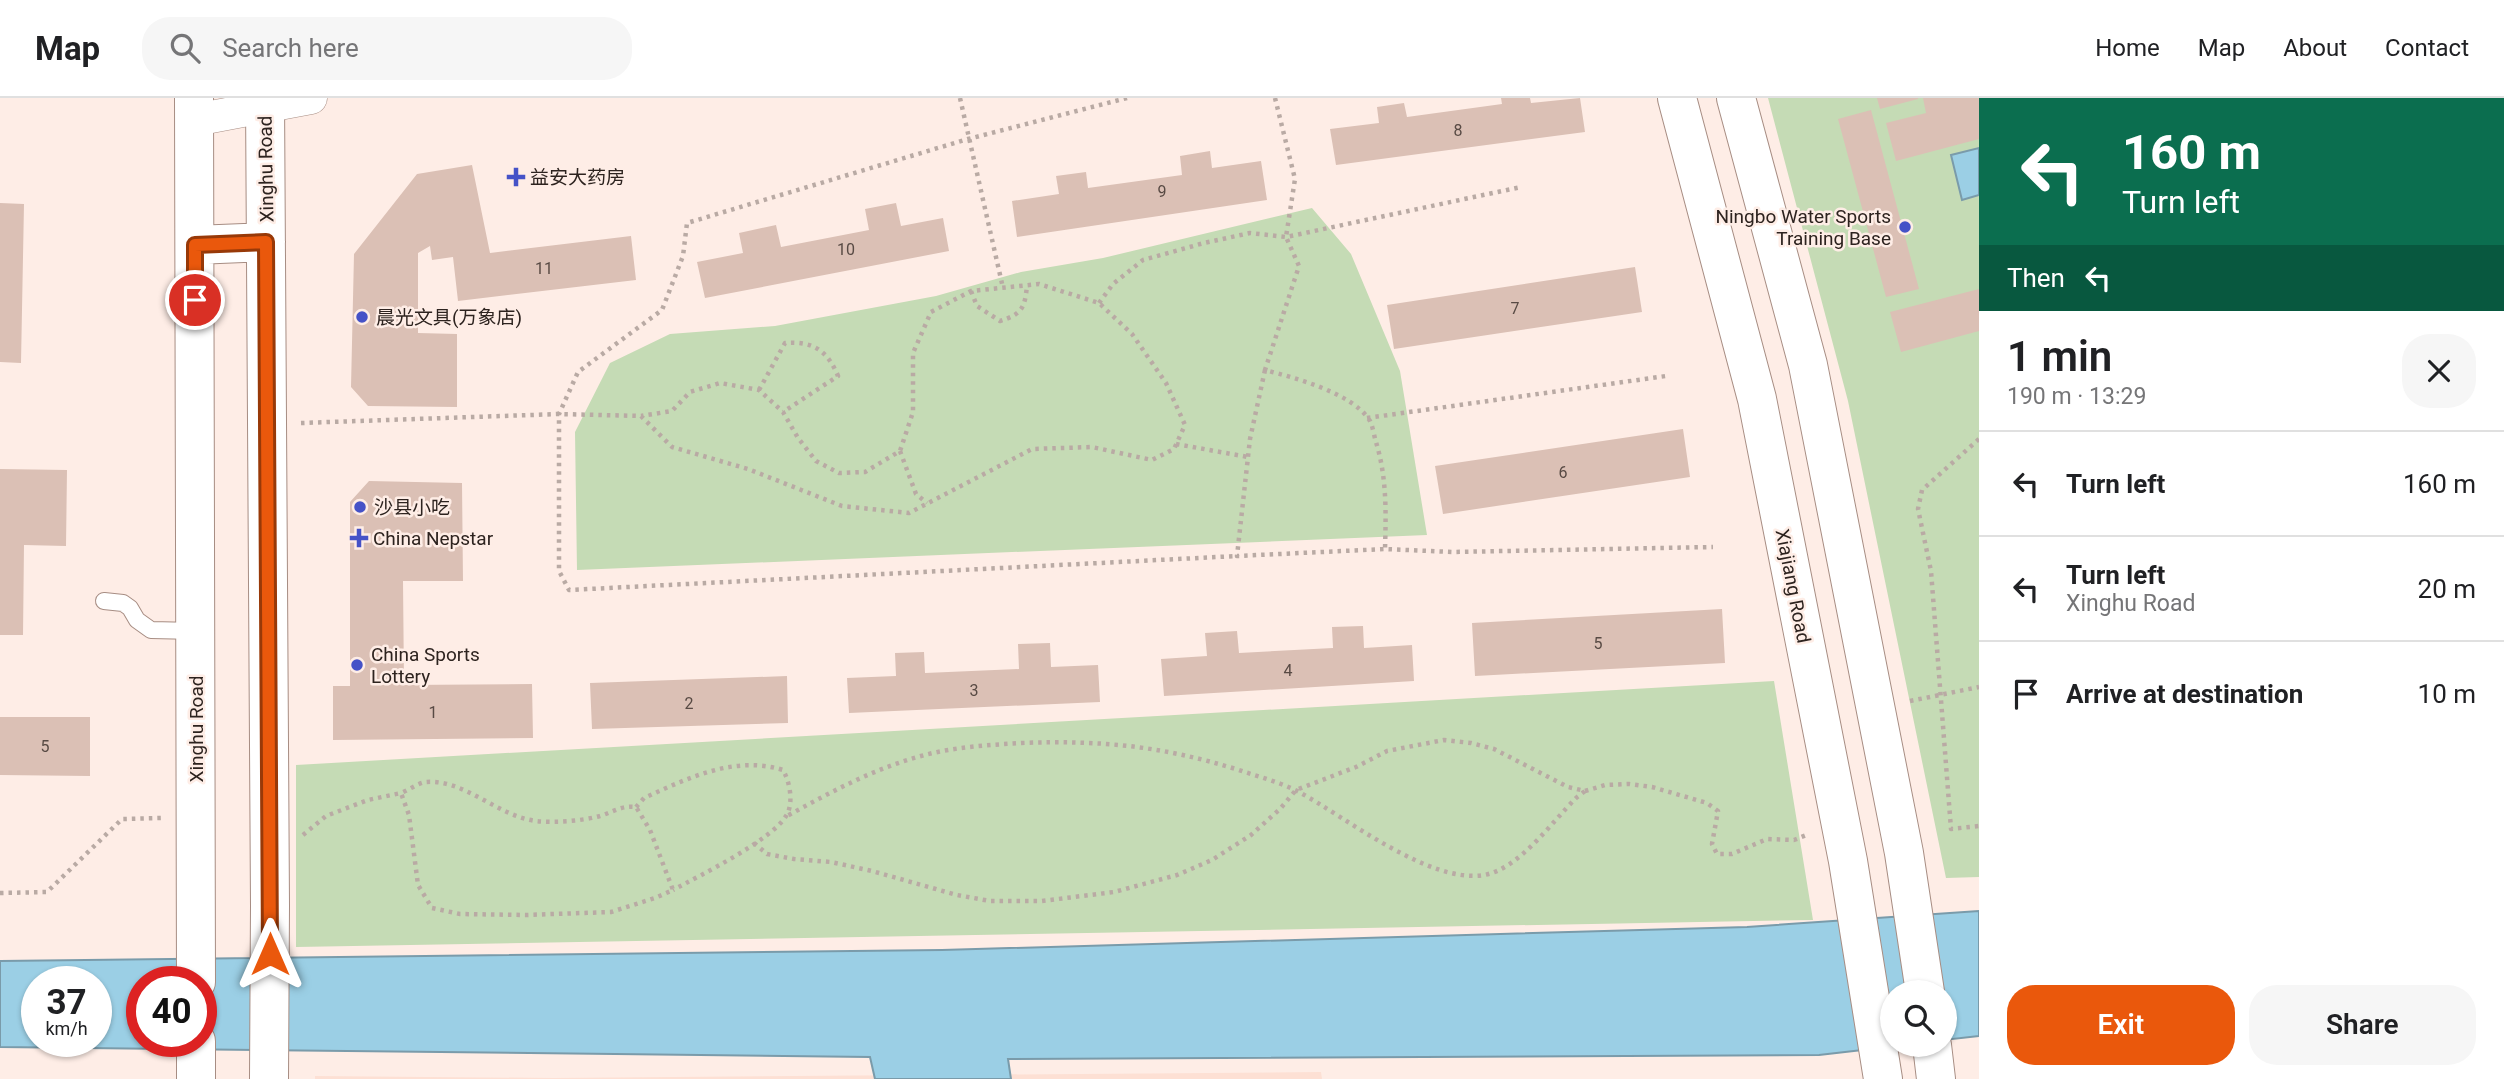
<!DOCTYPE html>
<html lang="en">
<head>
<meta charset="utf-8">
<style>
	body { margin:0; font-family:Roboto,"Noto Sans SC",sans-serif; background:#f6f6f6; color:#202124; height:100vh; display:flex; flex-direction:column; font-size:26px; white-space:nowrap }
	* { box-sizing:border-box; margin:0 }
	p { font-size:23px; color:#757577 }
	.icon { flex:none; width:38px; height:38px; fill:none; stroke:currentColor; stroke-width:2; stroke-linecap:round; stroke-linejoin:round }
	.map { position:relative; flex:1; overflow:hidden }
	.panel { display:flex; flex-direction:column; background:#fff; width:525px }
	.panel>* { flex:none }
	.banner { background:#0b6e4f; color:#fff; overflow:hidden }
	.tools { position:absolute; left:1880px; top:882px; display:grid; gap:14px }
	.tools a { display:grid; place-items:center; width:77px; height:77px; border-radius:50%; background:#fff; box-shadow:0 2px 5px #0004; font-size:35px }
	.speed { position:absolute; left:21px; top:868px; display:flex; gap:14px; font-size:35px; font-weight:700; text-align:center }
	.speed>* { display:grid; place-content:center; width:91px; height:91px; border-radius:50%; background:#fff; box-shadow:0 2px 5px #0004; line-height:1 }
	.speed small { font-size:18px; font-weight:400 }
	.speed .limit { border:10px solid #d22; background:#fff; color:#111 }
	.pin { position:absolute; display:grid; place-items:center; width:60px; height:60px; color:#fff; margin:-30px; border:4px solid #fff; border-radius:50%; box-shadow:0 2px 7px #0007 }
	.me { position:absolute; width:77px; margin:-38px; rotate:0deg; stroke-linejoin:round; filter:drop-shadow(0 0 5px #0008) }
	.turn { display:flex; align-items:center; gap:24px; height:147px; padding:0 28px; font-size:32px }
	.turn .icon { width:91px; height:91px; stroke-width:2.5 }
	.turn b { display:block; font-size:49px; line-height:60px }
	.then { display:flex; align-items:center; height:66px; padding:0 28px; background:#0003; gap:14px; font-size:26px }
	.round { display:grid; place-items:center; flex:none; width:74px; height:74px; border-radius:28px; background:#f6f6f6 }
	.summary { display:flex; align-items:center; justify-content:space-between; height:119px; padding:0 28px }
	h1 { font-size:42px; font-weight:600; line-height:52px }
	.button { display:flex; gap:14px; margin-top:auto; padding:14px 28px }
	.button a { flex:1; height:80px; border-radius:28px; background:#ea580c; color:#fff; font-size:28px; font-weight:600; line-height:80px; text-align:center }
	.button a+a { background:#f6f6f6; color:#202124 }
	ul { padding:0; list-style:none }
	li { display:flex; align-items:center; gap:21px; height:105px; padding:0 28px; border-top:2px solid #e0e0e0 }
	li div { flex:1 }
	li b { display:block; font-size:26px }
	li em { font-style:normal }
	header { display:flex; align-items:center; gap:42px; box-sizing:border-box; height:98px; padding:0 35px; background:#fff; border-bottom:2px solid #e0e0e0 }
	header strong { font-size:33px }
	nav { display:flex; gap:38px; margin-inline-start:auto; font-size:24px }
	.search { width:490px; height:63px; background:#f6f6f6; display:flex; align-items:center; gap:18px; box-sizing:border-box; padding:0 24px; border-radius:28px; color:#757577; font-size:26px }
	main { display:flex; flex:1; min-height:0 }
	.map>svg:first-child { display:block }
	.built { fill:#fde0d4 }
	.green { fill:#c5dbb5 }
	.water { fill:#9bcfe5; stroke:#7a9baa; stroke-width:2; fill-rule:evenodd }
	.building { fill:#dbc0b5 }
	.lines { fill:none; stroke-linecap:round; stroke-linejoin:round }
	.lane-casing { stroke:#a78d83; stroke-width:18 }
	.street-casing { stroke:#a78d83; stroke-width:33 }
	.secondary-casing { stroke:#a78d83; stroke-width:40 }
	.path { stroke:#b9aaa4; stroke-width:4.5; stroke-dasharray:3.5 5; stroke-linecap:butt }
	.lane { stroke:#fff; stroke-width:16 }
	.street { stroke:#fff; stroke-width:32 }
	.secondary { stroke:#fff; stroke-width:38 }
	.route-casing { stroke:#983908; stroke-width:18 }
	.route { stroke:#ea580c; stroke-width:12 }
	.poi-dot { fill:#4552c7; stroke:#feede6; stroke-width:2.5 }
	.labels { text-anchor:middle; dominant-baseline:central; stroke-width:5; stroke-linejoin:round; paint-order:stroke }
	.number-label { font-size:16px; fill:#584a44 }
	.street-label { font-size:19px; fill:#2d231f; stroke:#feede6 }
	.poi-label { font-size:19px; fill:#2d231f; stroke:#feede6; text-anchor:start }
</style>
</head>
<body>
<header>
<strong>Map</strong>
<div class="search"><svg class="icon" aria-label="search" viewBox="0 0 24 24"><circle cx="10" cy="10" r="6"/><path d="M15 15l6 6"/></svg>Search here</div>
<nav><a>Home</a><a>Map</a><a>About</a><a>Contact</a></nav>
</header>
<main>
<div class="map">
<svg width="1979" height="981" viewBox="0 0 1979 981">
	<rect width="100%" height="100%" fill="#feede6"/>
	<!-- built -->
	<path class="built" d="M1321 974 1322 981H315V978L554 980Z"/>
	<!-- green -->
	<path class="green" d="M1768 0H1979V779L1946 780 1848 303Z
		M1312 110 1351 156 1400 273 1427 437 577 472 575 334 610 265 670 236 775 228 936 198 1021 174 1103 160Z
		M1774 583 1813 822 296 849V667Z"/>
	<!-- water -->
	<path class="water" d="M1979 50V97L1962 102 1951 57Z
		M1979 813V938L1944 942V894H1892V947H1906L1819 957 1008 961 1011 981H875L870 959 0 949V863L942 852 1747 829ZM37 884H96V943H37ZM142 884H201V943H142Z"/>
	<!-- building -->
	<path class="building" d="M1501 0H1530L1531 5 1580 0 1585 34 1336 67 1330 31 1379 25 1377 9 1404 5 1407 19 1502 6Z
		M1877 0H1918V1L1880 11Z
		M1923 0H1979V41L1896 63 1886 25 1926 15Z
		M1871 12 1919 191 1886 199 1838 21Z
		M1210 53 1212 70 1261 63 1267 102 1017 139 1012 103 1059 96 1056 78 1086 74 1088 90 1182 77 1180 58Z
		M472 67 490 155 631 138 636 182 458 203 453 159 432 162 430 148 418 155V235L457 236V309L368 308 351 289 354 156 417 76Z
		M0 105 24 106 21 265 0 264Z
		M896 105 901 128 943 120 949 153 705 200 697 164 743 155 739 135 776 127 781 149 869 132 865 111Z
		M1635 169 1642 214 1394 251 1387 207Z
		M1979 191V233L1901 254 1890 214Z
		M1683 331 1690 379 1443 416 1435 368Z
		M0 371 67 372 66 448 24 447 23 537H0Z
		M369 383 462 385 463 483H403L404 587 532 586 533 640 333 642V588H350V404Z
		M1722 511 1725 565 1475 578 1472 525Z
		M1363 528 1364 550 1412 547 1414 583 1164 598 1161 561 1207 558 1205 535 1237 533 1239 555 1333 550 1332 529Z
		M1050 545 1051 569 1098 567 1100 604 849 615 847 580 896 578 895 555 924 554 925 575 1019 571 1018 546Z
		M787 578 788 625 592 631 590 585Z
		M0 619H90V678L0 677Z"/>
	<g class="lines">
		<!-- lane casing -->
		<g class="lane-casing">
			<path id="lane" d="M104 503 123 505 130 510 137 522 151 532 196 533"/>
		</g>
		<!-- street casing -->
		<g class="street-casing">
			<path id="street" d="M195 22 311 0"/>
		</g>
		<!-- secondary casing -->
		<g class="secondary-casing">
			<path id="secondary" d="M194 0 196 884
				M265 0 270 808 269 981
				M1677 0 1757 301 1848 763 1883 981
				M1736 0 1808 267 1904 755 1925 894
				M195 147 266 144
				M196 943V981
				M1932 947 1936 981"/>
		</g>
		<!-- path -->
		<path class="path" d="M960 0 1003 190
			M1127 0 968 41 687 125 683 158 662 212 578 274 559 316V473L569 492 1237 458
			M1275 0 1295 81 1286 139 1299 168 1265 272C1295 280 1353 295 1370 323 1373 329 1374 338 1376 344 1387 380 1386 415 1385 451
			M971 193 977 208 1000 223C1022 216 1025 210 1027 187
			M1099 205 1113 186 1143 162 1204 145 1250 135 1286 139 1521 89
			M1265 272 1250 341 1237 458 1385 451 1453 454 1713 449
			M759 292 785 245C813 243 827 252 838 278L783 314
			M1367 320 1666 278
			M301 325 559 316 641 318 672 349 748 371 842 408 909 415 1032 351 1092 349 1152 362 1174 351 1185 327 1166 285 1132 236 1099 205 1039 186 971 193 931 214 913 255V314L900 353 865 374 839 375 816 363 798 340 783 314 759 292 720 285 690 294 672 313 641 318
			M1979 341 1922 392 1918 411 1931 473 1951 731 1979 728
			M1176 346 1248 359
			M900 353 916 396 927 405
			M1910 603 1979 589
			M1585 693 1605 687 1629 686 1652 689 1707 705 1718 713 1712 746 1717 756H1732L1767 741 1794 742 1809 736
			M636 709 644 700C688 680 735 657 783 672 790 684 794 706 786 718 772 742 699 778 673 792
			M303 737 326 718 368 702 401 695 409 717 418 787 432 810 460 816 525 817 611 814 655 800 673 792 650 732 636 709C622 707 613 714 600 718 581 723 556 725 536 723 497 718 465 681 426 684 418 685 409 692 401 695
			M754 745 767 756 794 761 831 764 872 773 957 797 990 803H1042L1114 794 1177 777 1212 762 1251 737 1280 711 1296 692 1356 669 1387 653 1444 642 1471 645 1494 651 1568 689 1585 693 1576 700C1552 724 1519 771 1484 777 1429 786 1347 720 1299 694 1280 684 1259 679 1239 672 1162 648 1102 642 1021 645 988 647 953 649 921 658 873 671 831 694 787 718
			M0 795 47 794 122 721 162 720"/>
		<!-- lane -->
		<use href="#lane" class="lane"/>
		<!-- street -->
		<use href="#street" class="street"/>
		<!-- secondary -->
		<use href="#secondary" class="secondary"/>
	</g>
	<g class="lines">
		<!-- route casing -->
		<g class="route-casing">
			<path id="route" d="M195 202V147L266 144 270 856"/>
		</g>
		<!-- route -->
		<use href="#route" class="route"/>
	</g>
	<!-- markers -->
	<g class="poi-dot">
		<path d="M512.5 68.5h7v7h7v7h-7v7h-7v-7h-7v-7h7z"/>
		<circle cx="1905" cy="129" r="7"/>
		<circle cx="362" cy="219" r="7"/>
		<circle cx="360" cy="409" r="7"/>
		<path d="M355.5 429.5h7v7h7v7h-7v7h-7v-7h-7v-7h7z"/>
		<circle cx="357" cy="567" r="7"/>
	</g>
	<g class="labels">
		<!-- number labels -->
		<g class="number-label">
			<text x="1458" y="32">8</text>
			<text x="1162" y="93">9</text>
			<text x="846" y="151">10</text>
			<text x="544" y="170">11</text>
			<text x="1515" y="210">7</text>
			<text x="1563" y="374">6</text>
			<text x="1598" y="545">5</text>
			<text x="1288" y="572">4</text>
			<text x="974" y="592">3</text>
			<text x="689" y="605">2</text>
			<text x="433" y="614">1</text>
			<text x="45" y="648">5</text>
		</g>
		<!-- street labels -->
		<g class="street-label">
			<text transform="translate(266 71) rotate(-91)">Xinghu Road</text>
			<text transform="translate(1793 488) rotate(79)">Xiajiang Road</text>
			<text transform="translate(196 631) rotate(-90)">Xinghu Road</text>
		</g>
		<!-- poi labels -->
		<g class="poi-label">
			<text x="530" y="79">益安大药房</text>
			<text x="1891" y="118" text-anchor="end">Ningbo Water Sports<tspan x="1891" dy="22">Training Base</tspan></text>
			<text x="376" y="219">晨光文具(万象店)</text>
			<text x="374" y="409">沙县小吃</text>
			<text x="373" y="440">China Nepstar</text>
			<text x="371" y="556">China Sports<tspan x="371" dy="22">Lottery</tspan></text>
		</g>
	</g>
</svg>
<div class="tools">
<a><svg class="icon" aria-label="search" viewBox="0 0 24 24"><circle cx="10" cy="10" r="6"/><path d="M15 15l6 6"/></svg></a>
</div>
<div class="speed"><div>37<small>km/h</small></div><div class="limit">40</div></div>
<div class="pin" style="left:195px;top:202px;background:#d93025"><svg class="icon" aria-label="arrive" viewBox="0 0 24 24"><path d="M6 21V4h12l-3 4 3 4H6"/></svg></div>
<svg class="me" style="left:270px;top:856px" viewBox="-20 -20 40 40"><path d="M0-17L14 15 0 8-14 15z" fill="#ea580c" stroke="#fff" stroke-width="4"/></svg>
</div>
<section class="panel">
<div class="banner">
<div class="turn"><svg class="icon" aria-label="left" viewBox="0 0 24 24"><path d="M17 20v-9H6M10 6l-5 5 5 5"/></svg><div><b>160 m</b>Turn left</div></div>
<div class="then">Then<svg class="icon" aria-label="left" viewBox="0 0 24 24"><path d="M17 20v-9H6M10 6l-5 5 5 5"/></svg></div>
</div>
<div class="summary"><div><h1>1 min</h1><p>190 m · 13:29</p></div><a class="round"><svg class="icon" aria-label="close" viewBox="0 0 24 24"><path d="M6 6l12 12M18 6L6 18"/></svg></a></div>
<ul>
<li><svg class="icon" aria-label="left" viewBox="0 0 24 24"><path d="M17 20v-9H6M10 6l-5 5 5 5"/></svg><div><b>Turn left</b></div><em>160 m</em></li>
<li><svg class="icon" aria-label="left" viewBox="0 0 24 24"><path d="M17 20v-9H6M10 6l-5 5 5 5"/></svg><div><b>Turn left</b><p>Xinghu Road</p></div><em>20 m</em></li>
<li><svg class="icon" aria-label="arrive" viewBox="0 0 24 24"><path d="M6 21V4h12l-3 4 3 4H6"/></svg><div><b>Arrive at destination</b></div><em>10 m</em></li>
</ul>
<div class="button"><a>Exit</a><a>Share</a></div>
</section>
</main>
</body>
</html>
